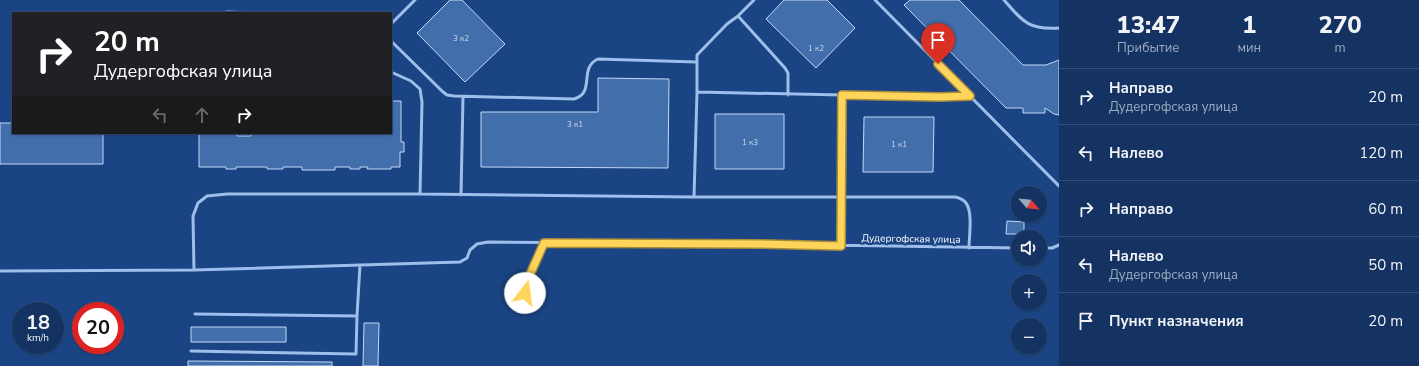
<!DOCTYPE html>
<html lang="ru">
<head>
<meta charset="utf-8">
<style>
	body { margin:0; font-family:"Nunito Sans",sans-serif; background:#213f6b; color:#f1f3f6; height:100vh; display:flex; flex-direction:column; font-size:15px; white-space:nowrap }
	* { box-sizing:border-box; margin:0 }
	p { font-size:13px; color:#9daabe }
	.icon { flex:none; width:22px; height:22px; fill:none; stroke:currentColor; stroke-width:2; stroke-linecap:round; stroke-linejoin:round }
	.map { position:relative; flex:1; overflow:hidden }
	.drawer { display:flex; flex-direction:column; background:#143362; width:360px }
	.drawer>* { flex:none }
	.guide { position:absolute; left:12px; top:12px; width:380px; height:122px; border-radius:0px; box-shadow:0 1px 3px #0004,0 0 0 1px #334e77; background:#202124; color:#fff; overflow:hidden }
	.needle { width:26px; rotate:117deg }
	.controls { position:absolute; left:1011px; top:186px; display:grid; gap:8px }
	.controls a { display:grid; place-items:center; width:36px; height:36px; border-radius:50%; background:#143362; box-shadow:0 1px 3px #0004,0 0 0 1px #334e77; font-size:20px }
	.speed { position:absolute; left:12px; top:302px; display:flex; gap:8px; font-size:20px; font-weight:700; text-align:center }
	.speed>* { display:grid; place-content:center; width:52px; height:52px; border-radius:50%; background:#143362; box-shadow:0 1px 3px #0004,0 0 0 1px #334e77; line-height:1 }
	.speed small { font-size:10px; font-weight:400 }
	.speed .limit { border:6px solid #d22; background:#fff; color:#111 }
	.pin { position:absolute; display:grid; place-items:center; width:34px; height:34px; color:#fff; margin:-41px -17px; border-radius:50% 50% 50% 0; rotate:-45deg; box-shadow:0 0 4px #0007 }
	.pin .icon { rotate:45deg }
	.me { position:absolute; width:44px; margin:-22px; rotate:15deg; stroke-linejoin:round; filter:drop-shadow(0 0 3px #0008) }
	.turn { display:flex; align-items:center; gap:14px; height:84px; padding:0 16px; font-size:18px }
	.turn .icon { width:52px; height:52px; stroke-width:2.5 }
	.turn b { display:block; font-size:28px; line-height:34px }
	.lanes { display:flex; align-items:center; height:38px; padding:0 16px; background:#0003; justify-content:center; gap:20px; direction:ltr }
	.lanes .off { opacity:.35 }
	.eta { display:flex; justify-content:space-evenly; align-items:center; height:68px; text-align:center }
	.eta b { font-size:24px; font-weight:800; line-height:28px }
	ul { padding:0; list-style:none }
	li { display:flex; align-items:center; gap:12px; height:56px; padding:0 16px; border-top:1px solid #334e77 }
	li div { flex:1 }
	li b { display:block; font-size:15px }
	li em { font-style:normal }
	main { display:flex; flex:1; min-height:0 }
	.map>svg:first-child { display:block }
	.building { fill:#426eac; stroke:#c3d9f8 }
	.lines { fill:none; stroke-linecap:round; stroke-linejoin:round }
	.lane { stroke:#9ebeeb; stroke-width:3 }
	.route-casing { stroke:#a58a3a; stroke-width:10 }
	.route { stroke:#fed45a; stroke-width:7 }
	.labels { text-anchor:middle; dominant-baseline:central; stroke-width:4; stroke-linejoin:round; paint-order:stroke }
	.number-label { font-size:8px; fill:#d0dbea }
	.street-label { font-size:10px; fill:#fff; stroke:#1a4483 }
</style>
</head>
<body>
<main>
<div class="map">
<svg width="1059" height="366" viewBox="0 0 1059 366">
	<rect width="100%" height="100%" fill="#1a4483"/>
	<!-- building -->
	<path class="building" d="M450 0H462L505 44 465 82 417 33Z
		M784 0H827L855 28 816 68 766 19Z
		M910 0H959L1023 65H1046L1059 60V115L1054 114 1045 108V113H1023V108H1006L904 5Z
		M598 78 669 79 668 168 481 167V112H598Z
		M391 101H401V142H404V152H400V167H391V169H367L368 167H360V169H350V167H335V170H302V167H283V169H267V167H236V169H226V167H199V133H237V136H251V133H333V134L391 133Z
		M715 114H784V169H715Z
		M864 117H934L933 172H863Z
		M0 123H13V133H103V164H0Z
		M1007 221 1024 222V234H1006Z
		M364 323H379L378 366H363Z
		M191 327H286V342H191Z
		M188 361 332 362V366H188Z"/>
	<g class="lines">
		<!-- lane -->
		<path class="lane" d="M754 0 738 16 785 68 788 73V95
			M875 0 1059 186
			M1004 0C1023 22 1029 30 1059 28
			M223 13 227 12 256 13
			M391 24 415 0
			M391 41 442 91 447 95 454 96 574 99C596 93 578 68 598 59L696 62
			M391 72 411 81 420 89 422 102 420 194
			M697 92V55L727 24 738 16
			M842 95 940 97 970 96
			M461 195 463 97
			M694 197 697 92 842 95 841 246
			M1040 248H1052L1059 245
			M194 270 193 216 198 203 207 196 227 194H420L694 197H955C960 198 963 199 966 203 973 212 969 237 969 248
			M0 271 194 270 460 262 467 258 470 250 477 244 488 242 762 244 1018 248
			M522 308 528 279 544 243
			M195 314 357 316 360 265
			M191 351 356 354 357 316"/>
	</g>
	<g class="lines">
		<!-- route casing -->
		<g class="route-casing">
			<path id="route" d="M525 293 528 279 544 243 762 244 841 246 842 95 940 97 970 96 938 64"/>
		</g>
		<!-- route -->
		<use href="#route" class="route"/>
	</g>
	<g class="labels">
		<!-- number labels -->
		<g class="number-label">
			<text x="461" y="38">3 к2</text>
			<text x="816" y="48">1 к2</text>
			<text x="575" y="124">3 к1</text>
			<text x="750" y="142">1 к3</text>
			<text x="899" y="144">1 к1</text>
		</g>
		<!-- street labels -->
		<g class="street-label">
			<text transform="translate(911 239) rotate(1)">Дудергофская улица</text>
		</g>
	</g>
</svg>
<div class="controls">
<a><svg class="needle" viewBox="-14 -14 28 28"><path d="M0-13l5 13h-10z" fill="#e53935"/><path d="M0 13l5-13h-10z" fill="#9daabe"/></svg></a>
<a><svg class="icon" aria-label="sound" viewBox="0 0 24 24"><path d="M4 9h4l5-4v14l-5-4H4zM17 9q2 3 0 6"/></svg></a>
<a>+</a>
<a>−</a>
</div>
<div class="speed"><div>18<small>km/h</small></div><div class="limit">20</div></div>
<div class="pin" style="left:938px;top:64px;background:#d93025"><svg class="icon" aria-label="arrive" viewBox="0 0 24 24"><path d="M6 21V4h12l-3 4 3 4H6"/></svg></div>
<svg class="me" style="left:525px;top:293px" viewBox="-20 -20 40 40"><circle r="19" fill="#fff"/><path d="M0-13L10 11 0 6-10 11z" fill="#fed45a"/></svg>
<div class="guide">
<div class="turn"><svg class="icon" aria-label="right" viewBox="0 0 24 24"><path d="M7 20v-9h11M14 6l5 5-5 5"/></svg><div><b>20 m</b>Дудергофская улица</div></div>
<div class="lanes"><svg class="icon off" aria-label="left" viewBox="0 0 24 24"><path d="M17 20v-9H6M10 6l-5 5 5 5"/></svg><svg class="icon off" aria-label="ahead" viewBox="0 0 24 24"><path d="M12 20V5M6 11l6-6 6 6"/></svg><svg class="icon" aria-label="right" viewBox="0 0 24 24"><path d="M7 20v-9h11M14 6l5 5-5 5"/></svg></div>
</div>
</div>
<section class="drawer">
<div class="eta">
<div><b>13:47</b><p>Прибытие</p></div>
<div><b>1</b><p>мин</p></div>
<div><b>270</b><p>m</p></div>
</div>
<ul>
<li><svg class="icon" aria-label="right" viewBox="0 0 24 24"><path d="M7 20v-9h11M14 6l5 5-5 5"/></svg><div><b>Направо</b><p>Дудергофская улица</p></div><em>20 m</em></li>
<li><svg class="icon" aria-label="left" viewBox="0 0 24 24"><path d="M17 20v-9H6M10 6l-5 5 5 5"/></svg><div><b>Налево</b></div><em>120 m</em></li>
<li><svg class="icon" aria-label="right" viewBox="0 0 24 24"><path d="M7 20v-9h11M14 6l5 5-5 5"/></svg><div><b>Направо</b></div><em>60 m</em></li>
<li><svg class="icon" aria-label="left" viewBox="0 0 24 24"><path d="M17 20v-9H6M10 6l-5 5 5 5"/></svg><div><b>Налево</b><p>Дудергофская улица</p></div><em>50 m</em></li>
<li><svg class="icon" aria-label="arrive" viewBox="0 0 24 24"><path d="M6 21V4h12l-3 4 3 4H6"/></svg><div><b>Пункт назначения</b></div><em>20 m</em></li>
</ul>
</section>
</main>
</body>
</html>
